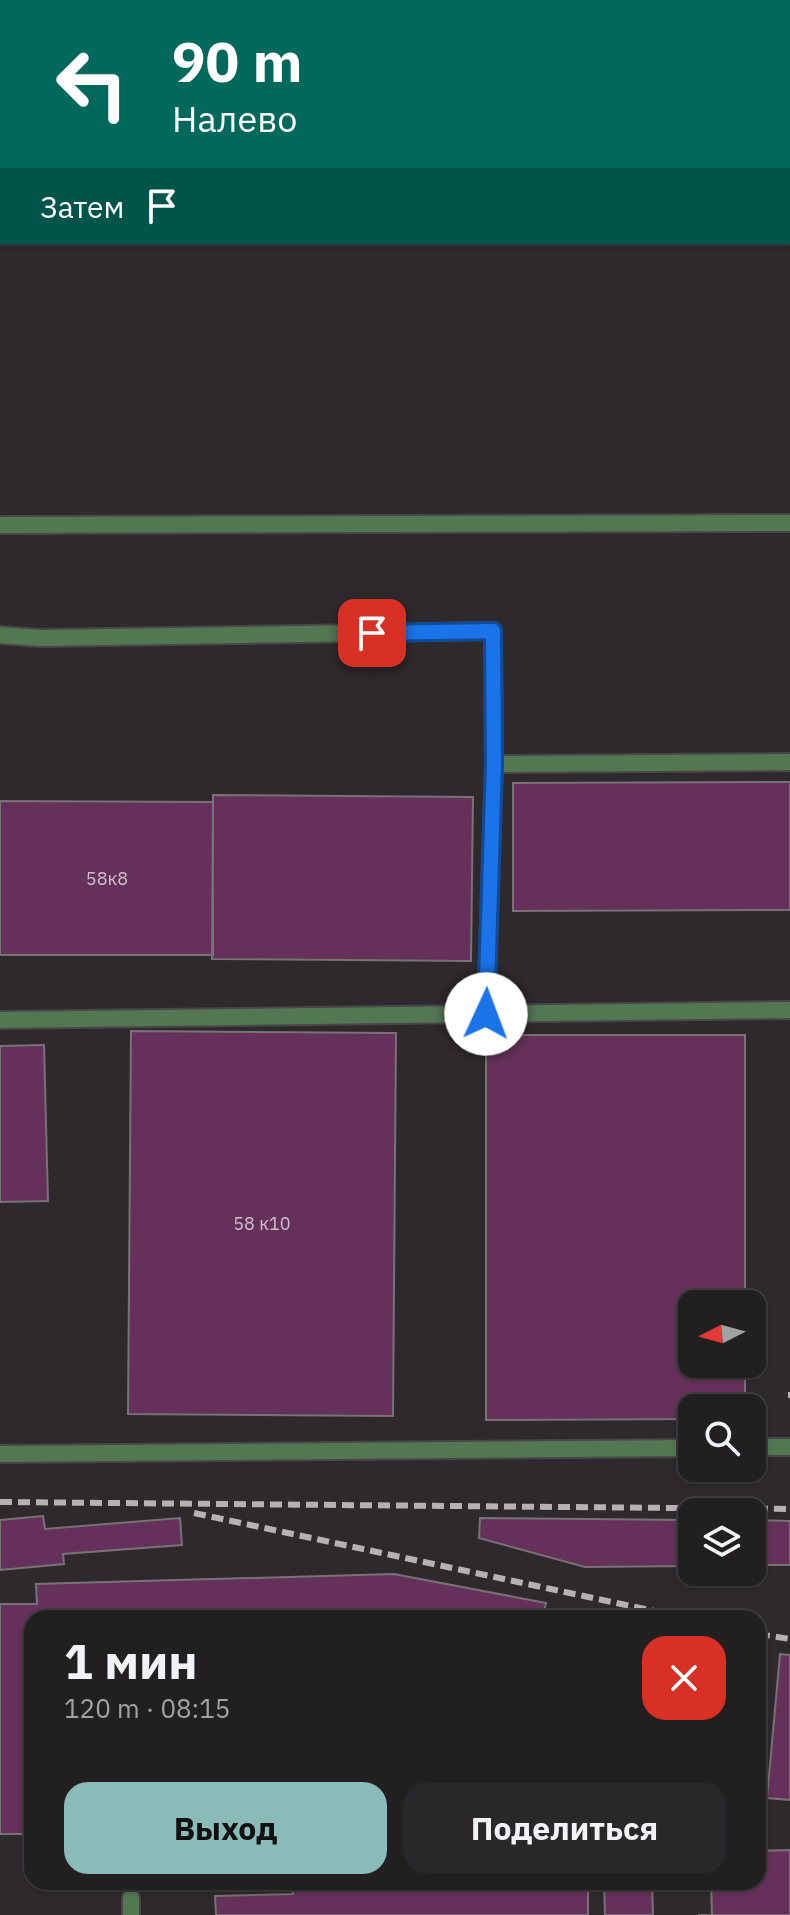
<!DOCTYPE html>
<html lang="ru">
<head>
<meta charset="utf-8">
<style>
	body { margin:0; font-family:"IBM Plex Sans",sans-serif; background:#2a272a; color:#f1f3f6; height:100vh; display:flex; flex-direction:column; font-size:30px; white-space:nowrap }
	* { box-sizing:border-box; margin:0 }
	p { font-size:26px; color:#a2a2a5 }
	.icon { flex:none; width:44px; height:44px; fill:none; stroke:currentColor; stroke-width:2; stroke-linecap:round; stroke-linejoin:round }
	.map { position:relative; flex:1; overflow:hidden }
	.panel { position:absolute; left:24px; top:1610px; width:742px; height:280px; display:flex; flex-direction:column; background:#221f21; border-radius:24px; box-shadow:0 2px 6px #0004,0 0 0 2px #3f3d3f }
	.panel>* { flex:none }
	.banner { position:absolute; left:0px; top:0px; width:790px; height:244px; box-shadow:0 2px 6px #0004,0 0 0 2px #3f3d3f; background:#00695c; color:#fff; overflow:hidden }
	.needle { width:52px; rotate:264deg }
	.controls { position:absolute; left:678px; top:1290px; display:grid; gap:16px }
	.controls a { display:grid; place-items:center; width:88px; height:88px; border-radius:16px; background:#221f21; box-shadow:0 2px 6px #0004,0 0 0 2px #3f3d3f; font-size:40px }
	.pin { position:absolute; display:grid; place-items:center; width:68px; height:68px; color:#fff; margin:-34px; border-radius:16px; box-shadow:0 4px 12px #0006 }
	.me { position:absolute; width:88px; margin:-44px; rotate:2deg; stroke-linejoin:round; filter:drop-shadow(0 0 6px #0008) }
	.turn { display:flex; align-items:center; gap:28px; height:168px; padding:0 40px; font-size:36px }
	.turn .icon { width:104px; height:104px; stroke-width:2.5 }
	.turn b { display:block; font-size:56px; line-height:68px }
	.then { display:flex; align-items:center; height:76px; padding:0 40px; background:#0003; gap:16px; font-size:30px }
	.round { display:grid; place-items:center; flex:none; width:84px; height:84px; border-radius:24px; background:#2a272a }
	.head { display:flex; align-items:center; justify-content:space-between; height:136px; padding:0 40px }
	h1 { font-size:48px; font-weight:800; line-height:60px }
	.action { display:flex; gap:16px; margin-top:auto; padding:16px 40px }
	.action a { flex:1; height:92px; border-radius:24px; background:#8bbbb9; color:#111; font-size:32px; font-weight:800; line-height:92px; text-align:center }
	.action a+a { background:#2a272a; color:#f1f3f6 }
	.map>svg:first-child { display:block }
	.building { fill:#65315a; stroke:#787277; stroke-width:2 }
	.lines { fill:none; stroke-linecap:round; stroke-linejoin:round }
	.lane-casing { stroke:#4a4548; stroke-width:20 }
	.lane { stroke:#537753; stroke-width:16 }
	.rail { stroke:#b5b1b4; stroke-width:6; stroke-dasharray:12 6; stroke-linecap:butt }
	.route-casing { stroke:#114b97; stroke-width:20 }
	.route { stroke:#1a73e8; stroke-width:14 }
	.labels { text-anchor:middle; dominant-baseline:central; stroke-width:8; stroke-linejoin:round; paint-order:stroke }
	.number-label { font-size:18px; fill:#d0c0cc }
</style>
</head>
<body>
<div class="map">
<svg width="790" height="1915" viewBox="0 0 790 1915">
	<rect width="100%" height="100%" fill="#2e292c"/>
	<!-- building -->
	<path class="building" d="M790 782V910L513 911V783Z
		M213 795 473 797 471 961 212 959Z
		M0 801 213 802V955H0Z
		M131 1031 396 1033 393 1416 128 1414Z
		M486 1035H745V1304H692V1364H745V1408H692V1419L486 1420Z
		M44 1045 48 1201 0 1202V1046Z
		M43 1516 45 1529 180 1518 182 1545 63 1554 64 1564 0 1570V1520Z
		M480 1518 692 1520V1566L585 1567 479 1538Z
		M752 1520 790 1521V1565H752Z
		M394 1574 546 1603 543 1618H32V1834H0V1604H37L36 1584Z
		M780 1654 790 1655V1800L767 1798Z
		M790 1850V1915H698H712L711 1882H758V1851Z
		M292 1882H588V1915H216L215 1896 293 1894Z
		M604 1882H652L653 1915H605Z"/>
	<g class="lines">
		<!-- lane casing -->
		<g class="lane-casing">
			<path id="lane" d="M0 525 790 523
				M0 635 40 638 493 631 494 764 486 1014
				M494 764 790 762
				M0 1020 790 1010
				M752 1447H790
				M0 1454 692 1448
				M131 1898V1915"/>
		</g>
		<!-- lane -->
		<use href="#lane" class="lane"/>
		<!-- rail -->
		<path class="rail" d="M788 1395H790
			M0 1502 790 1509
			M194 1513 687 1618
			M758 1634 790 1639"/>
	</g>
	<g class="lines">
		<!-- route casing -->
		<g class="route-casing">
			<path id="route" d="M372 633 493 631 494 764 486 1014"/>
		</g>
		<!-- route -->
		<use href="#route" class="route"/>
	</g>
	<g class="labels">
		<!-- number labels -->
		<g class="number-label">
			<text x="107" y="878">58к8</text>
			<text x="262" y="1223">58 к10</text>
		</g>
	</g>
</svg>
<div class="controls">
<a><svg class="needle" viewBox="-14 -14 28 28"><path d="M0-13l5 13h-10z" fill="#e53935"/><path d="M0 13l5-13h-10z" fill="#a2a2a5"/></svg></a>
<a><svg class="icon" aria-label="search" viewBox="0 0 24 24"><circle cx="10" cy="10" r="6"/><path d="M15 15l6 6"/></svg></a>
<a><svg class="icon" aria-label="layers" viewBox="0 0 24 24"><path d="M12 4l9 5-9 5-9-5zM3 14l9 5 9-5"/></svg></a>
</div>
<div class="pin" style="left:372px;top:633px;background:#d93025"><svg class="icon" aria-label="arrive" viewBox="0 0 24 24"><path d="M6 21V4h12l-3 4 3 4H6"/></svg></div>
<svg class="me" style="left:486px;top:1014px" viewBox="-20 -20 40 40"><circle r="19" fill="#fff"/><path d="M0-13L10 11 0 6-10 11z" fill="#1a73e8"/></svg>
<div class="banner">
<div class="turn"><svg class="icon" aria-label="left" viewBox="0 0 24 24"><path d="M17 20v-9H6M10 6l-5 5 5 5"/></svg><div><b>90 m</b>Налево</div></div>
<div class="then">Затем<svg class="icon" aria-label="arrive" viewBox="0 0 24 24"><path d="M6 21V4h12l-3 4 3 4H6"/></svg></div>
</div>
<section class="panel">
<div class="head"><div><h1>1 мин</h1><p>120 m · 08:15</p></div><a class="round" style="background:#d93025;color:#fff"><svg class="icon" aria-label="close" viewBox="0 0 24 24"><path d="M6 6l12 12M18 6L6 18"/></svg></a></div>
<div class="action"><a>Выход</a><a>Поделиться</a></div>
</section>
</div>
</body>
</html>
